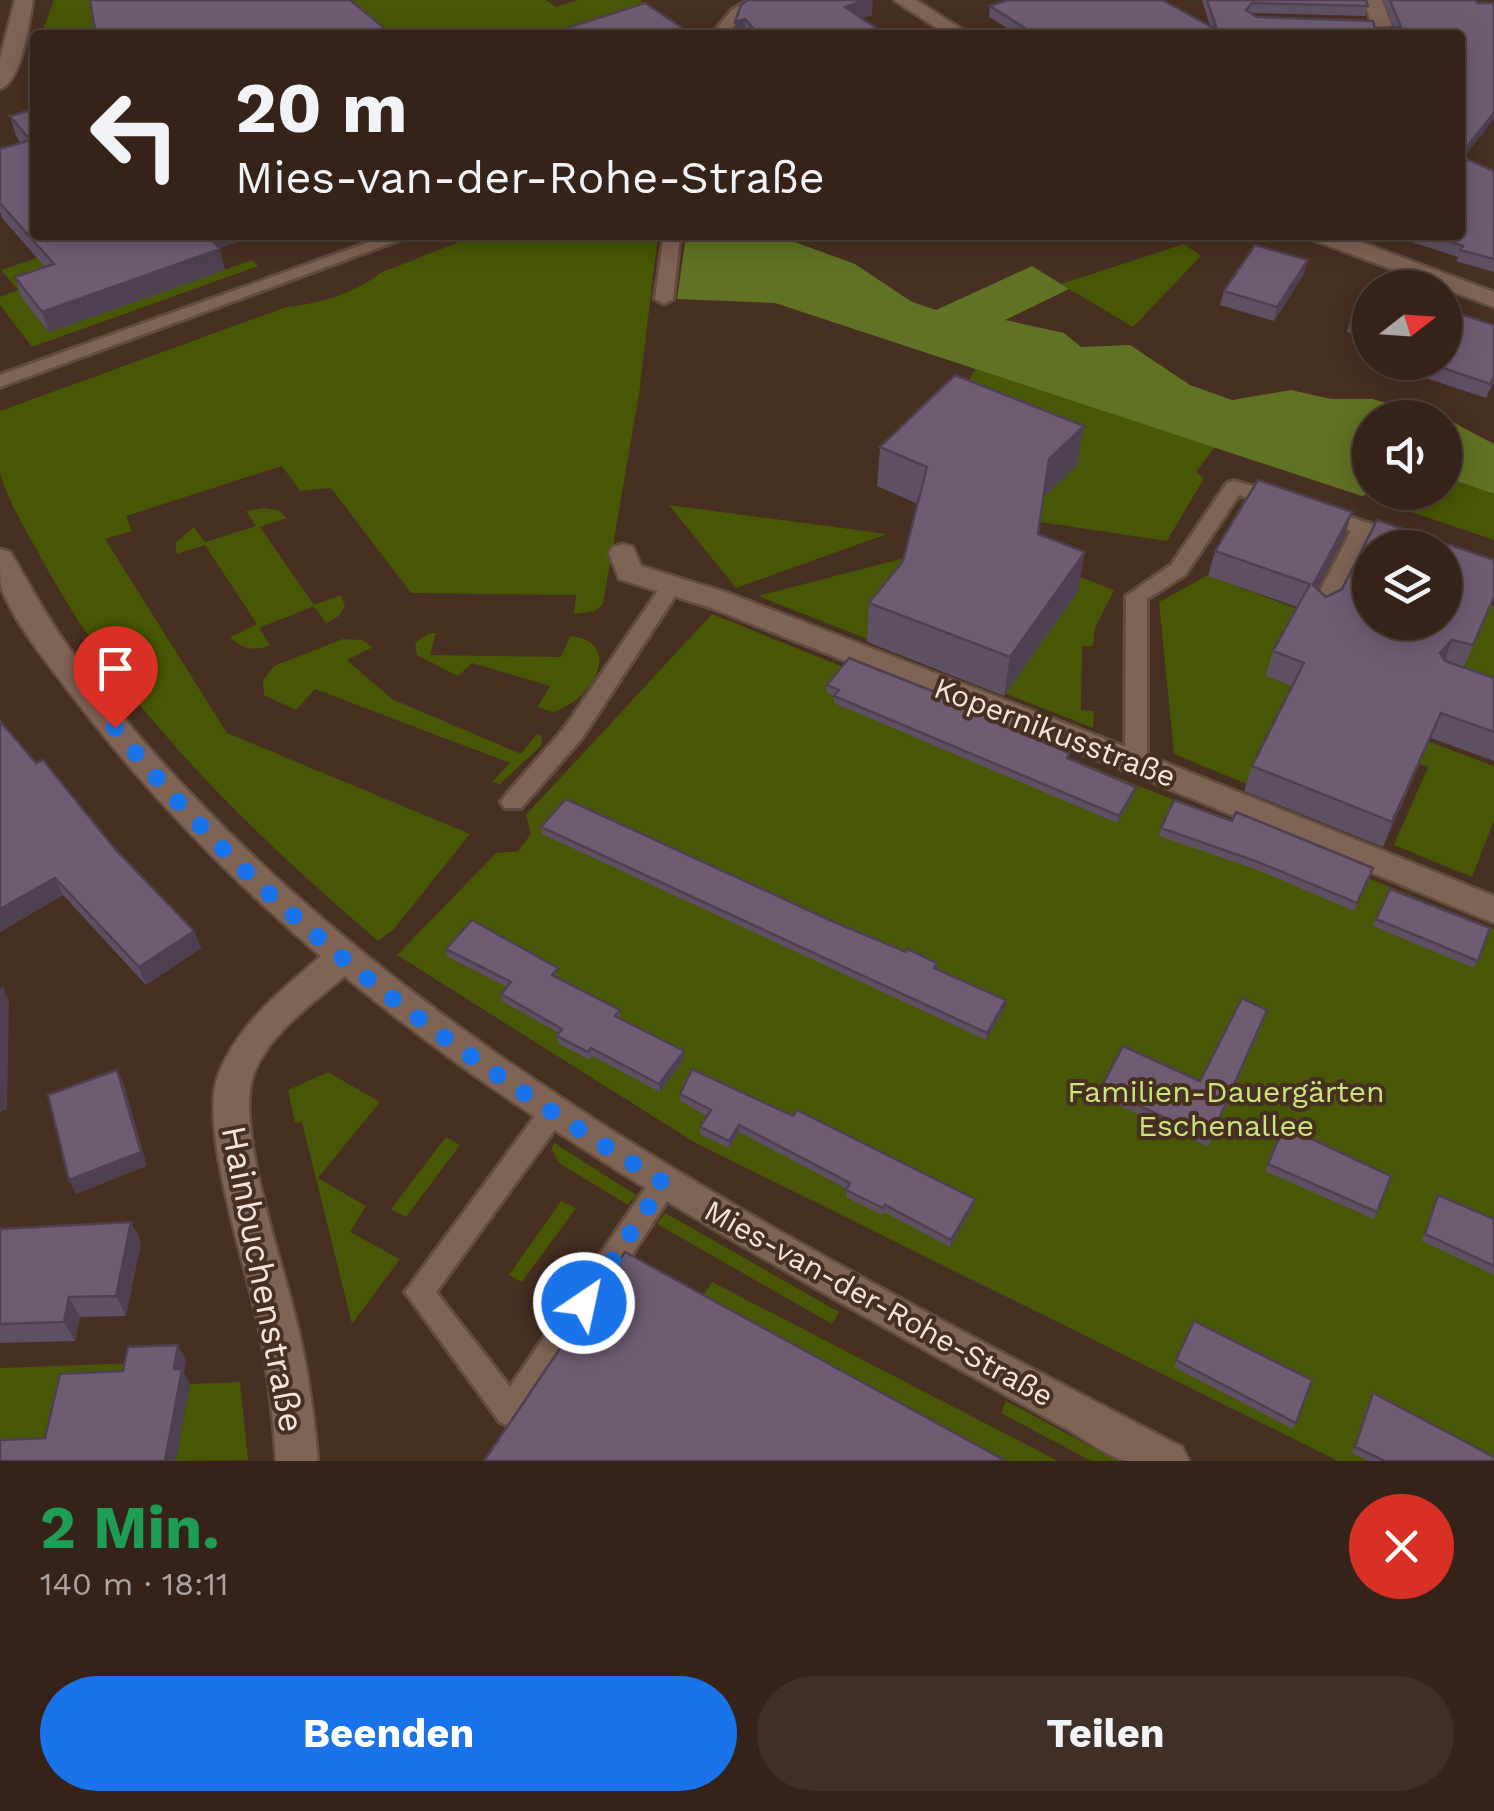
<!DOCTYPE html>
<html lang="de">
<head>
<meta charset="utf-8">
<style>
	body { margin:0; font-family:"Work Sans",sans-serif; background:#402f26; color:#f1f3f6; height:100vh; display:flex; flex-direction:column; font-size:38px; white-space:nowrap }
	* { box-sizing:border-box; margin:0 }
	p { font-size:32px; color:#aaa4a2 }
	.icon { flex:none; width:55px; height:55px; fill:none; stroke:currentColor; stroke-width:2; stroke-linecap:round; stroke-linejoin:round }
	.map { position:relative; height:1461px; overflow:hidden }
	.sheet { display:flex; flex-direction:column; background:#352319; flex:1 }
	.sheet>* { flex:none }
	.guide { position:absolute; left:30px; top:30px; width:1435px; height:210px; border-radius:10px; box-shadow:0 5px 25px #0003,0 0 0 2px #4f4038; background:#352319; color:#f1f3f6; overflow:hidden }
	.needle { width:65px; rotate:73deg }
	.buttons { position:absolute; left:1352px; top:270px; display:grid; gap:20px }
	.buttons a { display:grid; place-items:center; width:110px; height:110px; border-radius:50%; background:#352319; box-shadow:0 5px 25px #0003,0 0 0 2px #4f4038; font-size:50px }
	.pin { position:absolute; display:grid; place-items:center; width:85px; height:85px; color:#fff; margin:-102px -42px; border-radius:50% 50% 50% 0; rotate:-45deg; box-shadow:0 0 10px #0007 }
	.pin .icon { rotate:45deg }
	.me { position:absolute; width:110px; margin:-55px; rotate:34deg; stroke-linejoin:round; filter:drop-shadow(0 0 8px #0008) }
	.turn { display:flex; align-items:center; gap:35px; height:210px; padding:0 40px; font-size:45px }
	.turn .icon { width:130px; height:130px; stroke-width:2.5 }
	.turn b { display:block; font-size:70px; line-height:85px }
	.round { display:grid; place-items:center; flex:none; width:105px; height:105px; border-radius:52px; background:#402f26 }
	.overview { display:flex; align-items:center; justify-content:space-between; height:170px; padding:0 40px }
	h1 { font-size:60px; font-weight:700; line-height:75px; color:#1e9e55 }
	.button { display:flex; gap:20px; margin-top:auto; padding:20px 40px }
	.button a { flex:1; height:115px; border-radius:60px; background:#1a73e8; color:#fff; font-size:40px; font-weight:700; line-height:115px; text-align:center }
	.button a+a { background:#402f26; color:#f1f3f6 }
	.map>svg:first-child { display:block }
	.green { fill:#475705 }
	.forest { fill:#607224 }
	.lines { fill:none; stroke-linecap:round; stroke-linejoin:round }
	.lane-casing { stroke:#614c40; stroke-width:6 }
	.street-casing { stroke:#614c40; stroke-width:5 }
	.secondary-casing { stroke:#614c40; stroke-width:5 }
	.lane { fill:#7f6354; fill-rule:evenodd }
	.street { fill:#7f6354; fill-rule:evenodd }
	.secondary { fill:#7f6354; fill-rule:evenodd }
	.wall { fill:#5f4f63 }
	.shaded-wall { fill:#4e4050 }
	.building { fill:#6f5c73; stroke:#4e4050; stroke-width:2.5; fill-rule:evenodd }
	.route { stroke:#1a73e8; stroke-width:18; stroke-dasharray:0 32.4 }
	.labels { text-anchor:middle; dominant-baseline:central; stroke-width:8; stroke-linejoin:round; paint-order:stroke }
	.street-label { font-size:30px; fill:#f5e4dc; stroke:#472f21 }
	.park-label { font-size:30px; fill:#c9e57b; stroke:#472f21 }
	.near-street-label { font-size:35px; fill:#f5e4dc; stroke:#472f21 }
</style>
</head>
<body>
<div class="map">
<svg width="1494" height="1461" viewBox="0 0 1494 1461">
	<rect width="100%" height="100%" fill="#472f21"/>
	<!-- green -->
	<path class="green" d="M54 0H92L251 35H41Z
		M344 0H546L556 7 577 0H641L646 23 609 35H266Z
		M106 235 22 297 49 332 252 260 258 266 32 347 0 305V297L18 290 1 270Z
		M477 235H658L639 394 603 604 595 611 574 614 576 595 411 593 331 488 300 491 282 466 126 516 132 531 105 539 227 733 470 834 394 929 378 941C248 829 121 708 39 554 26 530 6 499 0 472 0 453 0 429 0 411L286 307C315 305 358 292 380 273Z
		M1184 244 1201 256 1133 327 1061 284Z
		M975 369 1215 447 1196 472 1204 478 1167 541 1040 522 1043 498 1076 466 951 414Z
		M1445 477 1494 494V540L1367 497 1370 493 1445 492Z
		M669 505 887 534 736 588Z
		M264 508 278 510 287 518 260 527 314 605 341 595 345 606 339 616 326 623 314 606 259 628 270 645C255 652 241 649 230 637L257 624 205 545 177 554 175 543 194 527 205 542 256 526 246 511Z
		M912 556 1035 559 1114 590 1095 628 1093 646H1082L1081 710 1094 711 1093 728 758 596Z
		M1208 575 1339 625 1267 676 1335 702 1247 784 1174 754 1159 602Z
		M1491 605 1494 606V682L1462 671Z
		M712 614 1494 929V1461H1338L694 1142 397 955 496 853 518 851 531 834 526 815Z
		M429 633H436L430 655 561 657 570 636C629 643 587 705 552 712L538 707 550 686 472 663 458 676 417 655 415 643Z
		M343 639 362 640 373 647 347 660 392 699 521 754 537 734 542 736 541 746 500 784 492 782 510 763 315 689 296 710 264 695 263 680 274 666Z
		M1373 721 1494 766V820L1472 877 1394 845 1428 767 1362 742Z
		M328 1072 380 1102 318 1178 366 1206 350 1232 400 1259 352 1324 302 1122 295 1123 288 1090Z
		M446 1137 460 1145 406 1217 391 1209Z
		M554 1143 636 1195 628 1205 559 1163 552 1149Z
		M561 1201 576 1208 522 1282 509 1275Z
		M665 1213 839 1312 832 1324 657 1224Z
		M669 1276 704 1294 712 1282 1058 1461H959L658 1294Z
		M137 1363 55 1461H0V1368Z
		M240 1382 248 1460 176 1461 190 1384Z
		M1006 1401 1118 1461H1091L1001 1413Z"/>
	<!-- forest -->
	<path class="forest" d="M686 235H789L792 241 855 264 912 302 936 310 1032 266 1069 289 1005 320 1064 333 1081 347 1130 345 1190 385 1232 400 1291 390 1331 399H1372L1443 417 1370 418V493L1362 496 775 303 677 299Z
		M1445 418 1494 444V494L1445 477Z"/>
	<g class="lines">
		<!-- lane casing -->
		<g class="lane-casing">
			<path id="lane" d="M749 0H766L742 16 726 35H711L732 10Z
				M389 235H413L0 387V375Z
				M664 235H680L673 299 664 304 655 299Z
				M1234 481 1287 496 1290 501 1280 507 1239 495 1185 575 1147 599V763L1144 769H1128L1125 763 1126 596 1171 565 1227 483Z
				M1320 507 1429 543 1432 548H1399L1368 537 1327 617H1313L1309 612 1351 531 1313 519 1310 514 1313 509Z
				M673 577 683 584 582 738 521 808H505L501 802 505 796 566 726 666 579Z
				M552 1101 561 1105 565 1113 561 1121 436 1292 510 1387 655 1174 665 1171 675 1174 679 1183 522 1422 511 1427 500 1422 405 1292 543 1105Z"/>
		</g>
		<!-- street casing -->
		<g class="street-casing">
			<path id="street" d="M894 0H916L971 35H947Z
				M1364 0H1382L1395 35H1375Z
				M1310 235H1342L1494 292V307L1313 240Z
				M623 544 633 547 641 566 731 594 1147 755 1494 896V923L1125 771 711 608 619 579 609 553 613 547Z
				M340 946 352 950 357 960 352 970C319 999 268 1032 253 1076 235 1129 284 1267 297 1324 308 1369 314 1415 318 1461H276C273 1415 268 1369 258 1324 246 1266 199 1128 218 1076 238 1022 286 987 328 950Z"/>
		</g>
		<!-- secondary casing -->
		<g class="secondary-casing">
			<path id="secondary" d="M15 0H33C29 22 22 82 0 89V59Z
				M0 549 10 552C30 584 46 617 69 648 343 1022 781 1236 1182 1447L1189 1461C1170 1461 1144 1461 1126 1461 1106 1456 1084 1438 1065 1428 1004 1394 943 1360 882 1326 582 1157 304 990 88 716 62 682 15 626 1 587 0 577 0 561 0 549Z"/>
		</g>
		<!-- lane -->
		<use href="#lane" class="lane"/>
		<!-- street -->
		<use href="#street" class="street"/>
		<!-- secondary -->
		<use href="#secondary" class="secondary"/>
	</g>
	<!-- wall -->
	<path class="wall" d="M748 0 872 15 862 18 887 35H735Z
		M1202 0H1366L1368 6 1365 16 1251 13 1257 17 1375 28 1394 27 1383 0H1475L1463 157 1494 171V272L1456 261 1458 257 1390 235H1460V35H1018L989 17 990 6 1210 26Z
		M35 109V235H257L219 248 225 270 49 332 21 297 15 277 45 267 2 218 0 211V149L21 143 16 136 10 116Z
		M1308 260 1304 274 1274 321 1220 305 1224 291Z
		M1370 288V339L1347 332 1351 319Z
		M1494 325V381L1486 398 1426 378 1431 362Z
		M1084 426 1077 465 1043 498 1038 534 1078 591 1004 696 867 642 869 603 903 561 918 504 877 486 880 447Z
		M1352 512 1344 537 1317 589 1326 597 1494 598 1464 667 1494 678V761L1431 738 1383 847 1244 791 1252 766 1292 686 1266 676 1273 651 1297 607 1208 576 1215 551Z
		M827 685 988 713 987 719 1069 753 1068 759 1134 795 1117 823 834 703V696L827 693Z
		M36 763 194 931 201 948 146 985 63 895 0 932Z
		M1232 821 1373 868 1354 911 1255 869 1159 836 1161 828Z
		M541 827 834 922 906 952 1005 1008 986 1040 542 834Z
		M1390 889 1478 961 1474 968 1373 926Z
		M446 949 559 975 557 978 620 1010V1018L684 1059 660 1092 592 1056 589 1060 558 1043 557 1036 559 1033 502 1001 501 994 507 987 448 957Z
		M1265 1018 1208 1147 1099 1096 1101 1088 1200 1081Z
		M680 1094 973 1206 950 1247 884 1212 882 1215 846 1197 847 1189 739 1132 729 1148 700 1134V1127L707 1116 680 1101Z
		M1284 1126 1377 1212 1374 1219 1265 1171Z
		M1438 1195 1494 1219V1275L1422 1241Z
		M131 1222 141 1242 126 1316 80 1317 75 1341 0 1343V1229Z
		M1194 1321 1296 1423 1293 1429 1174 1367Z
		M1373 1393 1494 1461H1368L1352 1453 1369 1400Z"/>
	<!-- shaded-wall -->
	<path class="shaded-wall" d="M865 0H873L872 15 844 25 845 7Z
		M745 19V35H735V22Z
		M684 29V35H666Z
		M1494 113V119L1460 162V155Z
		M204 235H257L209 252Z
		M220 249 225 270 49 332 42 312Z
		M1308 260 1304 274 1274 321 1277 307Z
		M1084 426 1077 465 1043 498 1049 459Z
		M1352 512 1344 537 1306 610 1313 585Z
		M1085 552 1078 591 1004 696 1010 657Z
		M1452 640 1443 665 1440 653Z
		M1441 713 1431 738 1383 847 1392 822Z
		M1136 787 1134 795 1117 823 1119 816Z
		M55 878 63 895 0 932V909Z
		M194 931 201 948 146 985 139 967Z
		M3 988 9 1001 7 1109 0 1112Z
		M1006 1000 1005 1008 986 1040 987 1033Z
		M684 1051V1059L660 1092 659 1084Z
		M117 1070 124 1084 147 1166 76 1194 69 1180Z
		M739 1125V1132L729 1148V1141Z
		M975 1199 973 1206 950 1247 951 1240Z
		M131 1222 141 1242 126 1316 116 1296Z
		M69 1297 80 1317 75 1341 64 1322Z
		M178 1345 186 1360 184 1373 190 1384 176 1461H165L174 1369Z"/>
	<!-- building -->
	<path class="building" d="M90 0H350L393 35H96Z
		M748 0H865L845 7 887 35H759L745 19 735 22 741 5Z
		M1008 0H1162L1217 30 1207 0H1366L1368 6 1252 3 1246 10 1257 17 1373 21 1375 28 1401 27 1390 0H1475L1477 3H1494V113L1460 155V35H1036L990 6Z
		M645 3 684 29 666 35H545Z
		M35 109V235H207L220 249 42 312 15 277 54 264 0 203V149L30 140 10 116Z
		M1460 156 1494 171V259L1460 250 1463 246 1428 235H1460Z
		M1255 245 1308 260 1277 307 1224 291Z
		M1370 288V324L1351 319Z
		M1445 309 1494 325V377L1490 384 1431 364V362H1445Z
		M955 375 1084 426 1049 459 1038 534 1085 552 1010 657 869 603 903 561 927 467 880 447Z
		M1258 480 1352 512 1313 585 1326 597 1342 589 1377 520 1494 560V597L1473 645 1452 640 1440 653 1445 661 1494 678V732L1441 713 1392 822 1252 766 1304 663 1273 651 1310 584 1215 551ZM1370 548H1445V622H1370Z
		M849 658 988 713 985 718 1069 753 1067 758 1136 787 1119 816 834 696 839 690 827 685Z
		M0 721 36 763 43 760 115 849 194 931 139 967 55 878 0 909Z
		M566 799 834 922 906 952 908 949 937 963 934 968 1006 1000 987 1033 541 827Z
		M1174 800 1232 821 1236 812 1373 868 1357 903 1258 862 1161 828Z
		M1390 889 1490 928 1478 961 1376 919Z
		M472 920 558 968 552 975 620 1010 615 1016 684 1051 659 1084 591 1048 588 1052 557 1036 562 1029 501 994 511 982 446 949Z
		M3 988 0 1096V1097V989Z
		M1242 998 1267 1010 1210 1139 1101 1088 1123 1046 1200 1081Z
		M692 1069 793 1116 797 1110 975 1199 951 1240 885 1205 883 1208 846 1190 850 1183 739 1125 729 1141 700 1127 711 1110 680 1094Z
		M117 1070 141 1152 69 1180 48 1095Z
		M1284 1126 1391 1176 1377 1212 1268 1164Z
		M1438 1195 1494 1219V1266L1425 1234Z
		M131 1222 116 1296 69 1297 64 1322 0 1324V1229Z
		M625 1252 1006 1461H484Z
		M1194 1321 1312 1380 1296 1423 1176 1360Z
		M178 1345 174 1369H182L165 1461H0V1440L45 1438 60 1374 123 1371 128 1347Z
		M1373 1393 1494 1457V1461H1385L1355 1447Z"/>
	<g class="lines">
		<!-- route -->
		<path class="route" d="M115 728C273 924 452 1052 664 1183L584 1303"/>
	</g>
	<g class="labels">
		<!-- street labels -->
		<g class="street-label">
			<text transform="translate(1055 732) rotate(21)">Kopernikusstraße</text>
			<text transform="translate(879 1303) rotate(29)">Mies-van-der-Rohe-Straße</text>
		</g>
		<!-- park labels -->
		<g class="park-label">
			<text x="1226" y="1091">Familien-Dauergärten<tspan x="1226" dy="34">Eschenallee</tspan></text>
		</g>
		<!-- near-street labels -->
		<g class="near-street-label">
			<text transform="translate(263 1279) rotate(79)">Hainbuchenstraße</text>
		</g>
	</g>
</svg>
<div class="buttons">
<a><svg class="needle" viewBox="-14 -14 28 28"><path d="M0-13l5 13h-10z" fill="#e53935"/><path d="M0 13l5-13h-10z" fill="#aaa4a2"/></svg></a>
<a><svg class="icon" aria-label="sound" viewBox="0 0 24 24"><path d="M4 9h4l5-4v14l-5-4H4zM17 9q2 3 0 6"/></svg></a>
<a><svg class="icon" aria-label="layers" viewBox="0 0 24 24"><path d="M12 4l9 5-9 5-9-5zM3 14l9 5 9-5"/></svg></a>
</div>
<div class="pin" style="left:115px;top:728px;background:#d93025"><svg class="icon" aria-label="arrive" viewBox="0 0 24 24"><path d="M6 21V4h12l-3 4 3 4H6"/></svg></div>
<svg class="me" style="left:584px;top:1303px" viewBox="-20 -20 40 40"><circle r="17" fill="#1a73e8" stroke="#fff" stroke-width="3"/><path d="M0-11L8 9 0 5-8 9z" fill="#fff"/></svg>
<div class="guide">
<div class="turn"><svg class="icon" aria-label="left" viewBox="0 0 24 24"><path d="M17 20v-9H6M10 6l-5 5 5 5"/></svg><div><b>20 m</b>Mies-van-der-Rohe-Straße</div></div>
</div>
</div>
<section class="sheet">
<div class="overview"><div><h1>2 Min.</h1><p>140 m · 18:11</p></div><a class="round" style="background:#d93025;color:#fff"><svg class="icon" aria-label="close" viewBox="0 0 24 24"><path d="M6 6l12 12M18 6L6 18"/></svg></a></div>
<div class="button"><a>Beenden</a><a>Teilen</a></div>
</section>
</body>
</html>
